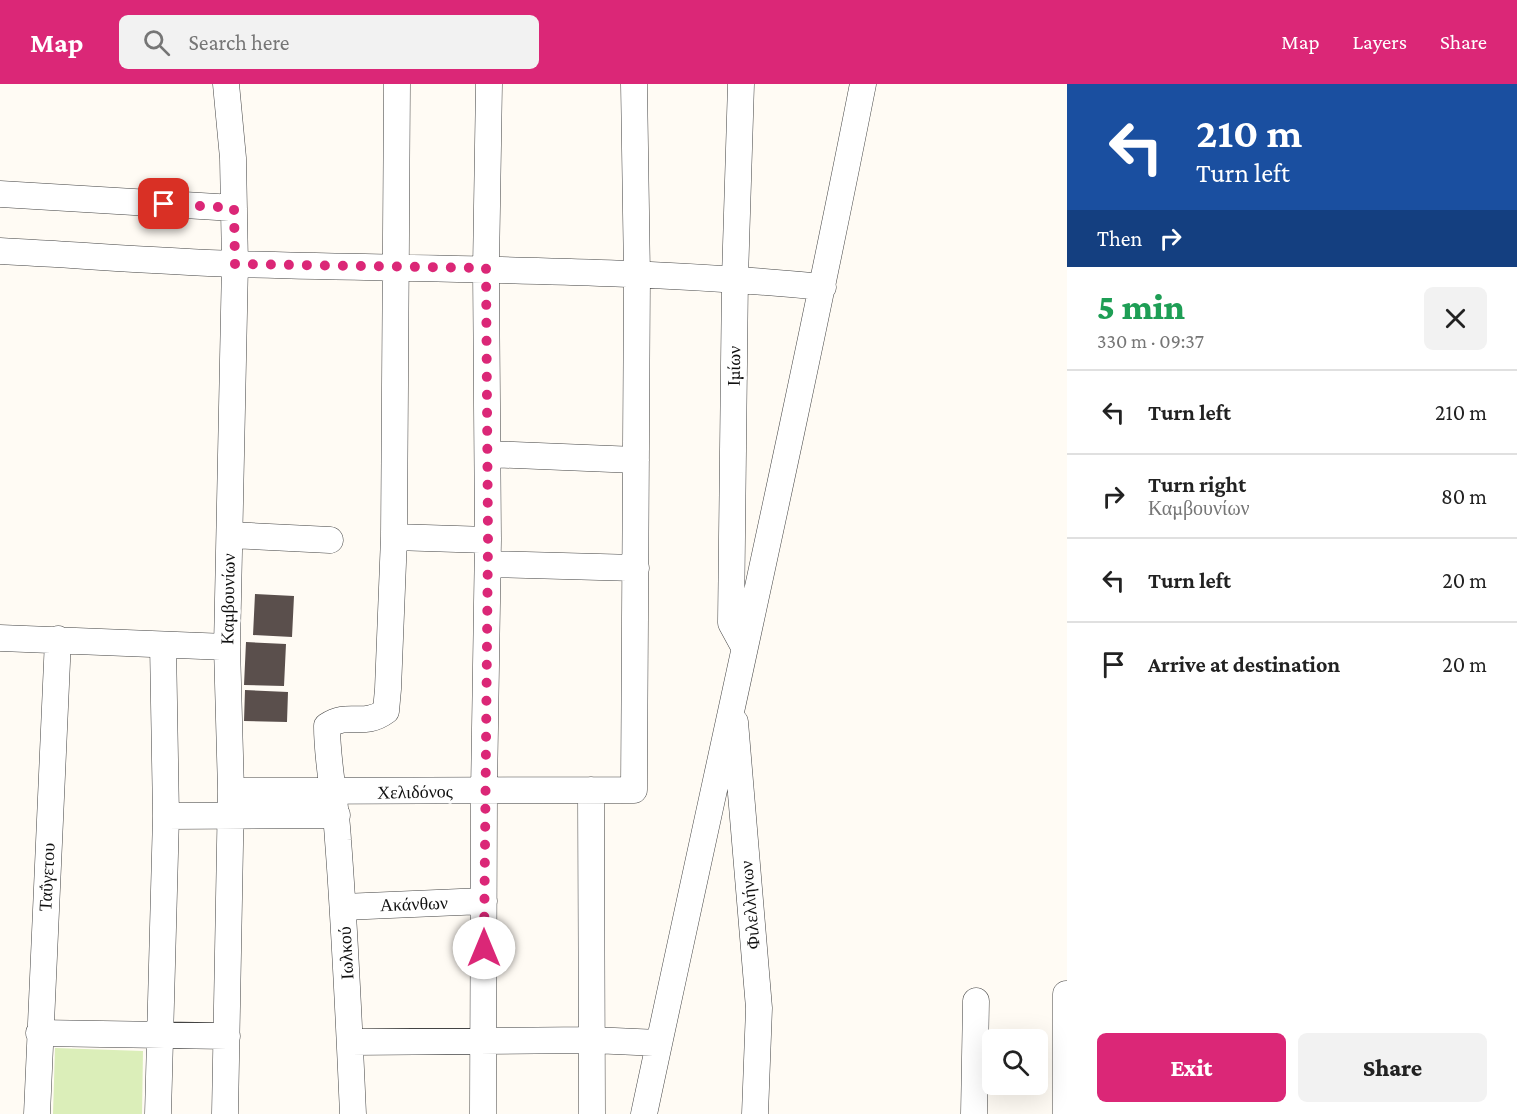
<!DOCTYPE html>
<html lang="en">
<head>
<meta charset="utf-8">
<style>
	body { margin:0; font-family:"Crimson Pro",serif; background:#f2f2f2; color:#222; height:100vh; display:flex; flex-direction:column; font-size:22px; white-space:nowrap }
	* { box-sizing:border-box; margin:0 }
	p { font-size:20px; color:#767676 }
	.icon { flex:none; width:33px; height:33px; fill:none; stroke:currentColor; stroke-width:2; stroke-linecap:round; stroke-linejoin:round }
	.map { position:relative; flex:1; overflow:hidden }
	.side { display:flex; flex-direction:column; background:#fff; width:450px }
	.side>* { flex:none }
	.hud { background:#1a4fa0; color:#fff; overflow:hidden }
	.fabs { position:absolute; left:982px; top:945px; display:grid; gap:12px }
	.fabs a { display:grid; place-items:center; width:66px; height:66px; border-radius:9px; background:#fff; box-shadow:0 6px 24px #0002; font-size:30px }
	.pin { position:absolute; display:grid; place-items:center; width:51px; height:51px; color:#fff; margin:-26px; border-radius:12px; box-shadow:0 3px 9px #0006 }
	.me { position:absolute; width:66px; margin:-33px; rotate:0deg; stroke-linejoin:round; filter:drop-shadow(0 0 4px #0008) }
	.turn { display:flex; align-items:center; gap:21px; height:126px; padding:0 30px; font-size:27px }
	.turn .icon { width:78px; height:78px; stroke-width:2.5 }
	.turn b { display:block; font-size:42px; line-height:51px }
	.then { display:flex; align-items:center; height:57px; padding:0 30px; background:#0003; gap:12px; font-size:22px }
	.round { display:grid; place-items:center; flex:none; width:63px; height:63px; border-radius:9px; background:#f2f2f2 }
	.overview { display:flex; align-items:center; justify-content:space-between; height:102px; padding:0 30px }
	h1 { font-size:36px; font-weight:800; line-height:45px; color:#1e9e55 }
	.cta { display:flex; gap:12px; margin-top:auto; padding:12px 30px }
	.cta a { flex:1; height:69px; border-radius:9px; background:#db2777; color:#fff; font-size:24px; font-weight:800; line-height:69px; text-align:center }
	.cta a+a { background:#f2f2f2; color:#222 }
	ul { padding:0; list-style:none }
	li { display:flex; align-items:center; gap:18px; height:84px; padding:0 30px; border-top:2px solid #e0e0e0 }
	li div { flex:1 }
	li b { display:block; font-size:22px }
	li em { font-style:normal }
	header { display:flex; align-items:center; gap:36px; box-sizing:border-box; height:84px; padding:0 30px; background:#db2777; color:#fff }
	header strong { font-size:28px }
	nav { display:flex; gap:33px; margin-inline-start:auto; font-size:21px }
	.search { width:420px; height:54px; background:#f2f2f2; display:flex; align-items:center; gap:15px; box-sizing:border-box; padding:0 21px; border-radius:9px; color:#767676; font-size:22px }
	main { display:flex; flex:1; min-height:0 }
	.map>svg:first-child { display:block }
	.green { fill:#dbeeb9 }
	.building { fill:#5a4f4c }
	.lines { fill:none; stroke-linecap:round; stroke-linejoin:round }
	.street-casing { stroke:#434343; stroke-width:27 }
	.street { stroke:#fff; stroke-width:26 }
	.route { stroke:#db2777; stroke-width:10; stroke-dasharray:0 18 }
	.labels { text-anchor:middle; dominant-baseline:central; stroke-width:6; stroke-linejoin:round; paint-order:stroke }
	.street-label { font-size:18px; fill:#101010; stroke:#fff }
</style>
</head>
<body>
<header>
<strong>Map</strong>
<div class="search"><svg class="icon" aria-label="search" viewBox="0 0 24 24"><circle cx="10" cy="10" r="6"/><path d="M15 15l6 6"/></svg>Search here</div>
<nav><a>Map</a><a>Layers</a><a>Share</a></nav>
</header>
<main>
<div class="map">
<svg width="1067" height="1030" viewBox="0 0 1067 1030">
	<rect width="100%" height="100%" fill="#fffbf4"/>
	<!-- green -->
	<path class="green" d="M55 964 143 967 142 1030H53Z"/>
	<!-- building -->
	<path class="building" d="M255 510 294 512 292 553 253 551Z
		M246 558 286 560 284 602 244 601Z
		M245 606 288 608 287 638 244 637Z"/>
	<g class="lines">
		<!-- street casing -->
		<g class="street-casing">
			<path id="street" d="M741 0 735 194 731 539 743 561
				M0 110 234 124
				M0 167C78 171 157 177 235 180 431 186 627 184 823 203
				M488 370 636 376
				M230 451 330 456
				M394 453 488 456
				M488 480 636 484
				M0 554 227 563
				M735 638 759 924 755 1030
				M591 706 592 1030
				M231 707 634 706 637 191 634 0
				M166 732 337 731
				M343 823 484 817
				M39 949 227 952
				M350 958 592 956 659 959
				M37 1030 58 555
				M158 1030 166 732 163 561
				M225 1030 231 707 227 563 235 180 233 74 226 0
				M353 1030C349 939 345 847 338 756 336 717 327 681 327 642 349 627 363 644 386 627L388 605 394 453 397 0
				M483 1030 484 707 488 456 486 184 489 0
				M644 1030C717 687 795 344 863 0
				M974 1030 976 917
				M1066 1030V910"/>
		</g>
		<!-- street -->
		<use href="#street" class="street"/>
	</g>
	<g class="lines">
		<!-- route -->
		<path class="route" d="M164 120 234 124 235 180 486 184 488 456 484 864"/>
	</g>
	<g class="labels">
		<!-- street labels -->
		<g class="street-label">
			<text transform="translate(734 282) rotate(-89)">Ιμίων</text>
			<text transform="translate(228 515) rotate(-89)">Καμβουνίων</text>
			<text transform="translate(415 708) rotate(-1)">Χελιδόνος</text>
			<text transform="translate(47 793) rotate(-87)">Ταΰγετου</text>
			<text transform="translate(414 820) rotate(-2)">Ακάνθων</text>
			<text transform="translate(750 821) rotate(-95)">Φιλελλήνων</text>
			<text transform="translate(346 869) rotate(-93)">Ιωλκού</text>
		</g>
	</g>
</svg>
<div class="fabs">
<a><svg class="icon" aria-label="search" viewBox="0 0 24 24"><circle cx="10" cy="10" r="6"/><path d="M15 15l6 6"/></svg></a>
</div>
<div class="pin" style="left:164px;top:120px;background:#d93025"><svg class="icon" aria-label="arrive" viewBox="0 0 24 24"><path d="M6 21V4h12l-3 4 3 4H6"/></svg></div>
<svg class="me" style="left:484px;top:864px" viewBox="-20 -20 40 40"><circle r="19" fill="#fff"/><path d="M0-13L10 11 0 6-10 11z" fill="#db2777"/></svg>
</div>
<section class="side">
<div class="hud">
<div class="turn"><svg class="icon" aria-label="left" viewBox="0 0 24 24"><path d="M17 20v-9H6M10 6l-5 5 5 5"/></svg><div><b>210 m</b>Turn left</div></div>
<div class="then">Then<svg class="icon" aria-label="right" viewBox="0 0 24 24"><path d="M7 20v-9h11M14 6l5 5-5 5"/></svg></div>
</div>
<div class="overview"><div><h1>5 min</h1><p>330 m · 09:37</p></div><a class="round"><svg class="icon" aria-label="close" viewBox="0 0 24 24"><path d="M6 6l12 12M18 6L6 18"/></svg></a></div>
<ul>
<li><svg class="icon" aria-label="left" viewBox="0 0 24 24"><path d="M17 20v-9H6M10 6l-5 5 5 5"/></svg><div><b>Turn left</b></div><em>210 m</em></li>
<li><svg class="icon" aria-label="right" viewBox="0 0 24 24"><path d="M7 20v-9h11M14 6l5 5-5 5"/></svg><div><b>Turn right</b><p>Καμβουνίων</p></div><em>80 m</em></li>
<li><svg class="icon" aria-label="left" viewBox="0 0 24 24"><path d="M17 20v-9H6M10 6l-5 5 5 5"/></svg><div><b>Turn left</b></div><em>20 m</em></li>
<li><svg class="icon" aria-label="arrive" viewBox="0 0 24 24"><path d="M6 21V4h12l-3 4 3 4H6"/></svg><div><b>Arrive at destination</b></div><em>20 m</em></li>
</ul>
<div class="cta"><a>Exit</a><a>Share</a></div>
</section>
</main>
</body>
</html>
